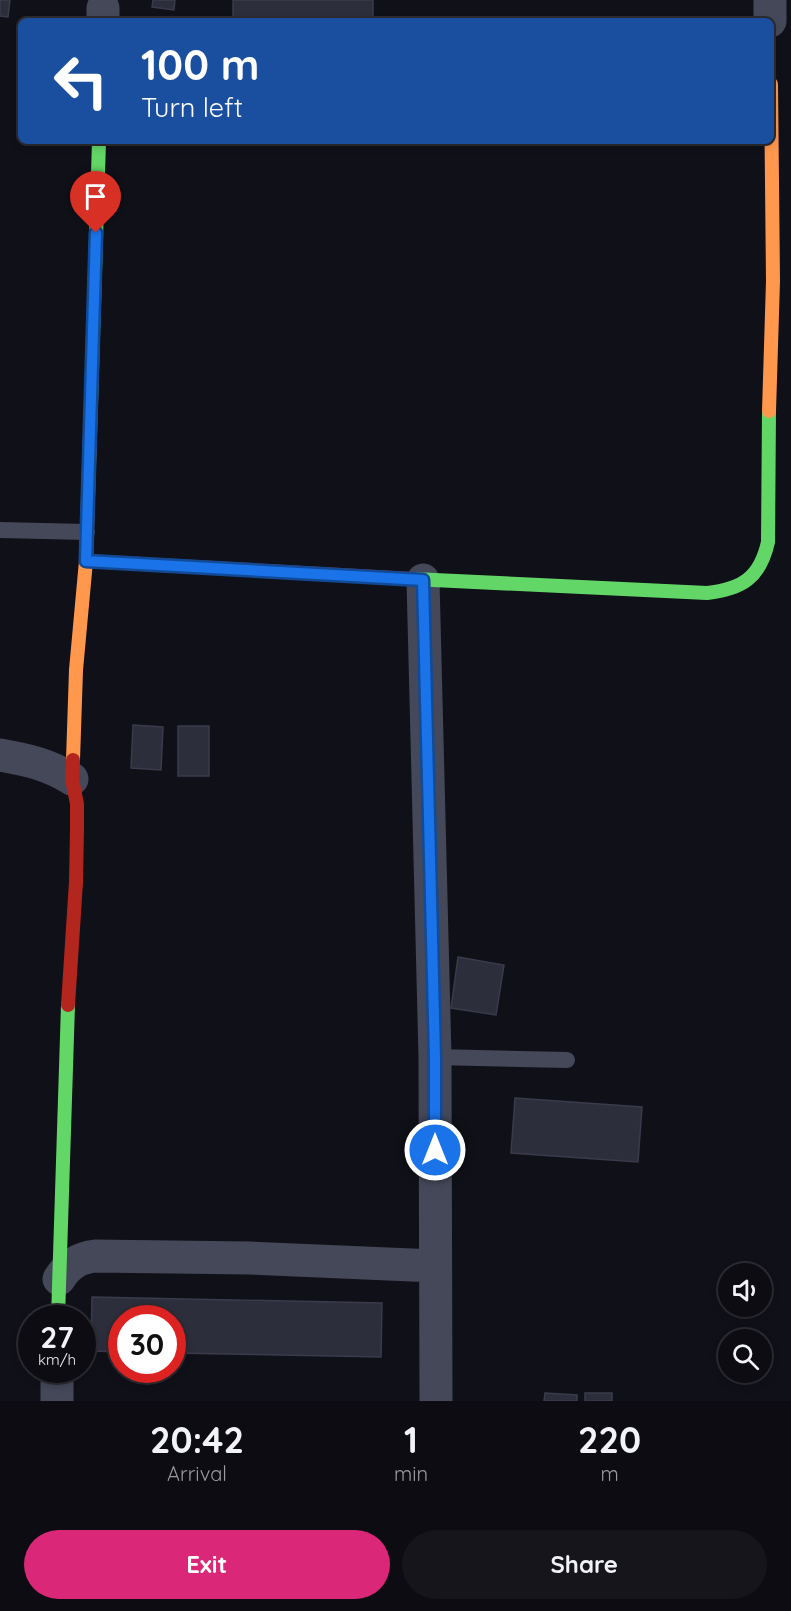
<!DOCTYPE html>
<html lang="en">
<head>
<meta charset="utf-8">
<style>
	body { margin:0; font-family:Quicksand,sans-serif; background:#15151b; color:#f1f3f6; height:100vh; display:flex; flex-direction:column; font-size:22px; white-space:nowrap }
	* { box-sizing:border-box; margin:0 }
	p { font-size:20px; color:#9a9b9f }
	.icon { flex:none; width:33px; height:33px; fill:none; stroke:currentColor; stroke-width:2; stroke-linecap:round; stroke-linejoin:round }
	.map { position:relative; height:1401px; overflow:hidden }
	.side { display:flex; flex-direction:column; background:#0c0c12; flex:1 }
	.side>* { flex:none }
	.guide { position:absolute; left:18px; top:18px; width:756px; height:126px; border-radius:9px; box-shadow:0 3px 9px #0003,0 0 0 2px #2c2c32; background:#1a4fa0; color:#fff; overflow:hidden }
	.controls { position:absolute; left:718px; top:1263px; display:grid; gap:12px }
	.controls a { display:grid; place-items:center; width:54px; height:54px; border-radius:50%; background:#0c0c12; box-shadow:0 3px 9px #0003,0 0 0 2px #2c2c32; font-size:30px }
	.speed { position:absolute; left:18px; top:1305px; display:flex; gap:12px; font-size:30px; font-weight:700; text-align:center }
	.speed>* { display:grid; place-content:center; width:78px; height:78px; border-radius:50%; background:#0c0c12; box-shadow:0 3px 9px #0003,0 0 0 2px #2c2c32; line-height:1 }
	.speed small { font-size:15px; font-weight:400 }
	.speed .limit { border:9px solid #d22; background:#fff; color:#111 }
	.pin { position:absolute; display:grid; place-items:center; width:51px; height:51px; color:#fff; margin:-62px -26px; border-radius:50% 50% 50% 0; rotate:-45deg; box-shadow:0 0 6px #0007 }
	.pin .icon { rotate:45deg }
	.me { position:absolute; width:66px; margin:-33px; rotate:0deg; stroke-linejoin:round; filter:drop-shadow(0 0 4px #0008) }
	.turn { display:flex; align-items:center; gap:21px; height:126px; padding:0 24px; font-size:27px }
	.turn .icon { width:78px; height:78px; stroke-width:2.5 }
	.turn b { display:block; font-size:42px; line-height:51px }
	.eta { display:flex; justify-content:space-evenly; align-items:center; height:102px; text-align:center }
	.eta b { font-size:36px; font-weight:800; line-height:42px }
	.action { display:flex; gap:12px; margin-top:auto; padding:12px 24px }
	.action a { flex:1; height:69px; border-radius:36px; background:#db2777; color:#fff; font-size:24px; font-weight:800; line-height:69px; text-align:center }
	.action a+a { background:#15151b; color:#f1f3f6 }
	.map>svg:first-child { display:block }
	.building { fill:#2c2e3b; stroke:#3a3b4c; stroke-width:1.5 }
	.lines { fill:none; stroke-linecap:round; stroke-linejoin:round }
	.lane { stroke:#454859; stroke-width:16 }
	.street { stroke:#454859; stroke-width:33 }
	.fast { stroke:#63d668; stroke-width:14 }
	.slow { stroke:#ff974d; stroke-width:14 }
	.jam { stroke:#b3261e; stroke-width:14 }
	.route-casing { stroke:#114b97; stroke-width:15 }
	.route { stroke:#1a73e8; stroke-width:10 }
</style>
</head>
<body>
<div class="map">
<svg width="791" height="1401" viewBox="0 0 791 1401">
	<rect width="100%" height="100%" fill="#101018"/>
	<!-- building -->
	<path class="building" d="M0 0H10L8 17 0 16Z
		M153 0H175L174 10 152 7Z
		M233 0H373V21H233Z
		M133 725 163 727 161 770 131 768Z
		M178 726H209V776H178Z
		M458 957 504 965 496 1015 451 1008Z
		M515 1098 642 1107 638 1162 511 1153Z
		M92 1297 382 1303 381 1357 172 1353V1318H122V1352L91 1351Z
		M545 1393 577 1395V1401H544Z
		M585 1393H612V1401H585Z"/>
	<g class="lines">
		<!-- lane -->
		<path class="lane" d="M0 530 87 532
			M435 1057 567 1060"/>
		<!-- street -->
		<path class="street" d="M770 0V21
			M103 21V8
			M423 580 435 1057 436 1401
			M0 755C28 760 47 764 72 779
			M59 1279C68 1264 79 1258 95 1256L249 1258 435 1266
			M57 1401V1370"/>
		<!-- fast -->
		<path class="fast" d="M91 404 99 141
			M413 579 707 593C742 589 760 578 768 542L769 411
			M58 1318 68 1005"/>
		<!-- slow -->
		<path class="slow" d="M769 411 773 281 771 84
			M73 760 76 670 86 561 91 404"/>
		<!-- jam -->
		<path class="jam" d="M86 561 413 579
			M68 1005 76 882 77 829V804L72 779 73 760"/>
	</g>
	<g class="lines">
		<!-- route casing -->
		<g class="route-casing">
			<path id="route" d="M96 233 86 561 423 580 435 1057V1150"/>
		</g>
		<!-- route -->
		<use href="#route" class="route"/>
	</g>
</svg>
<div class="controls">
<a><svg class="icon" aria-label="sound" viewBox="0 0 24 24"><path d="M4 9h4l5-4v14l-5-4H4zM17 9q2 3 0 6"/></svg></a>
<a><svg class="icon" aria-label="search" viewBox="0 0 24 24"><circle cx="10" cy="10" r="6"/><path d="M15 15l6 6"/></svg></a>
</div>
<div class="speed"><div>27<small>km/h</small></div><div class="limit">30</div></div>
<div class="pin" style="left:96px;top:233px;background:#d93025"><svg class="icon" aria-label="arrive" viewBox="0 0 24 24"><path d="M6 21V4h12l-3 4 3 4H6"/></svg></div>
<svg class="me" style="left:435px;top:1150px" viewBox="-20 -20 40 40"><circle r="17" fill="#1a73e8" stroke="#fff" stroke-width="3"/><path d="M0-11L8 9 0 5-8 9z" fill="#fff"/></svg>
<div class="guide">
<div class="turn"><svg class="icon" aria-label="left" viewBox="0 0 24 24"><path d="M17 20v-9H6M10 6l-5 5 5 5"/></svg><div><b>100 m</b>Turn left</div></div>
</div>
</div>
<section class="side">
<div class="eta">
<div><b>20:42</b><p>Arrival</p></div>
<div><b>1</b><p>min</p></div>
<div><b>220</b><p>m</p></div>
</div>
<div class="action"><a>Exit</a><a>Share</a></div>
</section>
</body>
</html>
